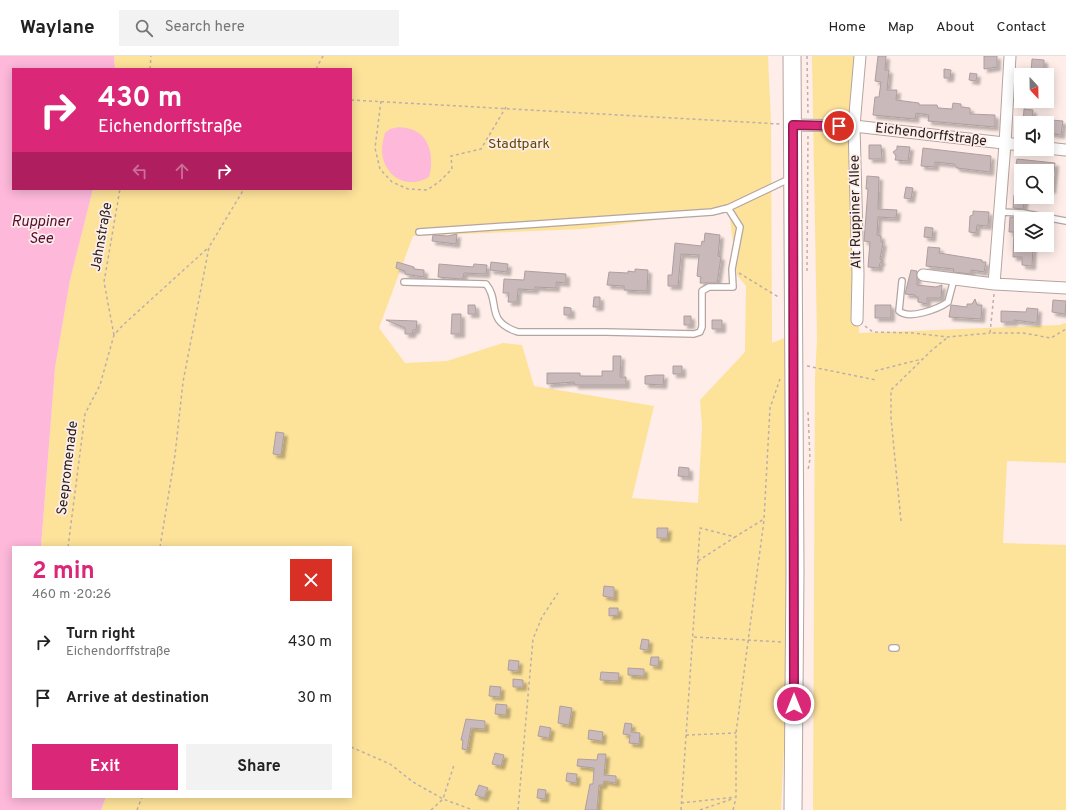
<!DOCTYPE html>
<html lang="en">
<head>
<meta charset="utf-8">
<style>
	body { margin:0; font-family:Overpass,sans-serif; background:#f2f2f2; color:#222; height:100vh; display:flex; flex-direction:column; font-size:15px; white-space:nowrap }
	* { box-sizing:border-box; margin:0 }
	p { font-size:13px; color:#767676 }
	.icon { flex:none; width:22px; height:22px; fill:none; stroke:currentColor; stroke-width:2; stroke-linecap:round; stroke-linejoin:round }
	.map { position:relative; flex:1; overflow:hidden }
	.side { position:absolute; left:12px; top:490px; width:340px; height:252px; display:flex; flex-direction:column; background:#fff; border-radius:0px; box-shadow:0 2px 10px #0003 }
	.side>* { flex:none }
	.top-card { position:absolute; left:12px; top:12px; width:340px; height:122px; border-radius:0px; box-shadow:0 2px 10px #0003; background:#db2777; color:#fff; overflow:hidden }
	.needle { width:26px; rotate:158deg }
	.controls { position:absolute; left:1014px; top:12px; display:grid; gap:8px }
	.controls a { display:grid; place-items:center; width:40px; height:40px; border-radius:0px; background:#fff; box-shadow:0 2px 10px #0003; font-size:20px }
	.pin { position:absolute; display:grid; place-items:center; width:34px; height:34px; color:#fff; margin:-17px; border:2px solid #fff; border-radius:50%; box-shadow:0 1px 4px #0007 }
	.me { position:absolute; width:44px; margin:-22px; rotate:0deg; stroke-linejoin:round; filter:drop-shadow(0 0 3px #0008) }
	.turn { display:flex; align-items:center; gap:14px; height:84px; padding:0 20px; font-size:18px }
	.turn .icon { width:52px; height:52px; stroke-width:2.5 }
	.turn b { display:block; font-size:28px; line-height:34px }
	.lanes { display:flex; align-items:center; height:38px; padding:0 20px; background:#0003; justify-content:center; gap:20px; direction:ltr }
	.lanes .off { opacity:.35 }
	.round { display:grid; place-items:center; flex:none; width:42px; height:42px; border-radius:0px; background:#f2f2f2 }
	.summary { display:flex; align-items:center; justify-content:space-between; height:68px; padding:0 20px }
	h1 { font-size:24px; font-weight:700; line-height:30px; color:#db2777 }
	.button { display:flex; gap:8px; margin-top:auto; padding:8px 20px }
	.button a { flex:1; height:46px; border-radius:0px; background:#db2777; color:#fff; font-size:16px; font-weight:700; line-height:46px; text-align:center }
	.button a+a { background:#f2f2f2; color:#222 }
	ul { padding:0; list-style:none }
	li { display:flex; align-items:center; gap:12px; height:56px; padding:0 20px }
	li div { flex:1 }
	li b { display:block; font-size:15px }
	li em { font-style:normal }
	header { display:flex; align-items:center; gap:24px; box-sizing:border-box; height:56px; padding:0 20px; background:#fff; border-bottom:1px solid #e0e0e0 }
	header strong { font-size:19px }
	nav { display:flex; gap:22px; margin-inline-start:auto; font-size:14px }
	.search { width:280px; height:36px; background:#f2f2f2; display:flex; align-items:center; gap:10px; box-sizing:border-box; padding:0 14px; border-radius:0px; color:#767676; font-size:15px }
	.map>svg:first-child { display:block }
	.green { fill:#fde29a; fill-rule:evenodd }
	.water { fill:#fdb8da }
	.building { fill:#cab9ba; stroke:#ae9e9f; filter:url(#shadow) }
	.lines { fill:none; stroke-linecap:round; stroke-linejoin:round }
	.lane-casing { stroke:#b5a5a0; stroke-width:8 }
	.street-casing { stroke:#b5a5a0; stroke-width:13 }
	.primary-casing { stroke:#b5a5a0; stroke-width:19 }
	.path { stroke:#bcafaa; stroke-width:1.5; stroke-dasharray:3 3; stroke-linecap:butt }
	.lane { stroke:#fff; stroke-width:5.5 }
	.street { stroke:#fff; stroke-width:11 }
	.primary { stroke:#fff; stroke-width:17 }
	.route-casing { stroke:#8e194d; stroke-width:10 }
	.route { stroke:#db2777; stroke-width:7 }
	.labels { text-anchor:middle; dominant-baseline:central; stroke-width:3.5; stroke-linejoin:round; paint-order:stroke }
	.street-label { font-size:14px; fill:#27211f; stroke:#feede8 }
	.park-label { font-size:14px; fill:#5e4800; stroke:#feede8 }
	.water-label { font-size:15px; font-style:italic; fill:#540b38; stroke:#feede8 }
</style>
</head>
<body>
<header>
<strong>Waylane</strong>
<div class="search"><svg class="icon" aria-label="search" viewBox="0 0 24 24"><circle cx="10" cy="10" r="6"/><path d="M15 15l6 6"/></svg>Search here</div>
<nav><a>Home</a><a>Map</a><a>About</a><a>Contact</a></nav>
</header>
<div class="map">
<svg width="1066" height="754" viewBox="0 0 1066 754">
	<defs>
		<filter id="shadow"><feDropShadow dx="3.5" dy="3.5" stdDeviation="1" flood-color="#0004"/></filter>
	</defs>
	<rect width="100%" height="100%" fill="#feede8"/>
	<!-- green -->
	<path class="green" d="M114 0H768L771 67 772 287 792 279 789 581 781 754H101L106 741H351V491H41L55 312 70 224 93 133H351V13H115ZM729 155 737 219 746 230 745 296 700 344 702 370 698 447 632 442 654 350 534 330 522 289 503 287 447 305 405 307 379 272 413 180 582 173Z
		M812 0H863L858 172 859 277 1059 269 1066 267V407L1007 405 1003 487 1066 489V754H813L815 321 817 283Z"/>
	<!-- water -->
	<path class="water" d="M0 0H114L115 13H13V133H93L70 224 55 312 41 491H13V741H106L101 754H0Z
		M399 71C406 72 414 73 420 78 432 87 433 108 429 121 408 134 384 121 382 96 382 90 383 83 385 77L390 73Z"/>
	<!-- building -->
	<path class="building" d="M878 0H886L885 14H889L887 34H897L896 44 919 47V49H937L938 52 952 53 953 47 961 48V51L970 52V58L995 59V71L928 65 929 59 916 57 915 63 873 59 875 41H879L881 26 875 25Z
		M984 0H997V11L984 13Z
		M1032 3 1044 4V19L1031 17Z
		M944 13 951 14 950 22H944Z
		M970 17 977 18 976 25 969 24Z
		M1024 53 1033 54 1032 67H1023Z
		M1051 64 1063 65 1061 79 1049 77Z
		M869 89H881L882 103H869Z
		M897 90 910 91 908 105 895 104 896 100 893 96 897 93Z
		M923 92 991 100 990 116 957 112 954 108 935 106V111L921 110Z
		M1017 103 1055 107 1052 134 1047 133V115H1015Z
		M867 120 879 121 878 153 897 154 896 162 878 161 877 179 881 180V186L883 187 880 203 882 205 880 207 879 212 868 211 870 186 864 185 868 133H866Z
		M906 131 913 132 911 143 904 142Z
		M1014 139 1025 141 1023 153 1013 152Z
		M973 155 989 156 988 170 977 169 976 177 969 176 970 160 973 159Z
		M1010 161H1022L1021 189 1033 190 1032 210 1022 209V201H1013L1014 176H1009Z
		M925 171 933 172 932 182 924 181Z
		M705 177 720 179 718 200 721 201 717 227H700L701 221 697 220 699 199 681 198 678 230H668V219H672L675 187 701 190 702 185 704 186Z
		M457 178 456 188 432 185 433 179 448 180Z
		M928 191 940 192 939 197 982 204V206H986L984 216 971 214V218L953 216 954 213 926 210Z
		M397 206 414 211V213L424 214V221L405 218V215L396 212Z
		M491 206 508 208 507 216 490 214Z
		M439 208 473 211 474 208 487 209 486 218 464 217 463 222 461 223 438 221Z
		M635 213 648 214 647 235 624 234V230L607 229 609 216 628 217V215L635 216Z
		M911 214 917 215V229L936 231 942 229 941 242H927V248L918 246V241H915V239L905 238Z
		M525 215 566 218V227L556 226V232L535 231V234L518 233 517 246H508L509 237H503L504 223 524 224Z
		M594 241H600V251H593Z
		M975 243 977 249H982L981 263 949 261 951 249 967 251V248H972Z
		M1053 244 1066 245 1065 258 1052 256Z
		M468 249H475L476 258H468Z
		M875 249H891V262H875Z
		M564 251 571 252V259H564Z
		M1027 252 1038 253 1037 267 1014 264V266H1001V255L1026 256Z
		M452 258H461V278H451Z
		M684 260H691V269H684Z
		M386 264 417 265 416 274H413L412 278H405V272Z
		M712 264H722V273H712Z
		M613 300H621L620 321H626V329H575L574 326 547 328V317H580V320H602V315H613Z
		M673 310H682V318H673Z
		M655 319H664L663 329 645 328V320Z
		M276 376 284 377 281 399 273 398Z
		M679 411 689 412V421L678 420Z
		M657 472H668L667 482H657Z
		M604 530 614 531V542L603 540Z
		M609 552H618V559L609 560Z
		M642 583 649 584 648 594 640 593Z
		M651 601H659L658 610 650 609Z
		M509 604 519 605 518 615 508 614Z
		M628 612 644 613V620L628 619Z
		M601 616 619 617 618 625 600 624Z
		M513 623 523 624V631H513Z
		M490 630 501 631 500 641 489 640Z
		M496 648 507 649 506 659 495 658Z
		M560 650 572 652 569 669 558 667Z
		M466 663 485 665V673L471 672 467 694 462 693 463 684H461Z
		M625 667 632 668 631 676 640 677 639 688 629 687 630 679 623 678Z
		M540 670 551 672 549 682 538 680Z
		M589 674 603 676 602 685 588 683Z
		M495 697 504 699 501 710 492 708Z
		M598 698H606L604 719 616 720V727L604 725 603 729H599L597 754H585L590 728H593L594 712 577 710 578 703 597 704Z
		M567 717 577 718 576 727 566 725Z
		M479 729 488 732 484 742 475 739Z
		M538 733 546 734 545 743 537 742Z"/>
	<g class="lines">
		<!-- lane casing -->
		<g class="lane-casing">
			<path id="lane" d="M1000 156 1023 157 1066 165
				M419 176 712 156 728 152 789 123
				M902 225 899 255C909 264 938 253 948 246L954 223
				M404 226 486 228C501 246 484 265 518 276H606L694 278 700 276 702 271V235L709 231H733L732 213 740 171 728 152
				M892 592H896"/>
		</g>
		<!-- street casing -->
		<g class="street-casing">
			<path id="street" d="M1010 0 1005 88 994 228 1066 232
				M793 69 854 70 1021 89
				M1047 92 1066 94
				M923 219 994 228
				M857 264 858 218 854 70 860 0"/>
		</g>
		<!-- primary casing -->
		<g class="primary-casing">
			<path id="primary" d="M792 0 795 515 793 754"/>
		</g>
		<!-- path -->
		<path class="path" d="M807 0 808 59
			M150 13 151 0
			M316 13 323 0
			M351 44 780 68
			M381 45 375 92 380 113 392 126 408 133 427 134 439 126 452 113 451 100 481 93 506 51
			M807 215 808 78
			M739 217 780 242
			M994 238 990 277H1023L1051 282 1066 273
			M865 270 873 276 913 277 948 281 990 277
			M114 279 104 226 120 133
			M807 310 876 324
			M875 315 922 303
			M808 356 810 403 808 414
			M901 465 891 362V334L932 294 948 281
			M68 491 85 358 100 329 114 279 123 269 209 191
			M160 491 175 399 183 326 209 191 244 133
			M698 505 735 481
			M694 581 782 586
			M686 679 736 677
			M351 691 390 708 413 726 443 743 473 754
			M681 747 736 741V677L764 464
			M137 754 142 741
			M431 754 443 743 454 709
			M518 754 533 583 542 561 558 537
			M681 754 700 472 735 481 764 463 770 352 780 323
			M700 754 732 743
			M733 754 736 742"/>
		<!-- lane -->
		<use href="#lane" class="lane"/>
		<!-- street -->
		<use href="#street" class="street"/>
		<!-- primary -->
		<use href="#primary" class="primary"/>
	</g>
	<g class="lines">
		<!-- route casing -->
		<g class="route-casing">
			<path id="route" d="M794 648 793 69 839 70"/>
		</g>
		<!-- route -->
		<use href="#route" class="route"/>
	</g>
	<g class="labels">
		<!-- street labels -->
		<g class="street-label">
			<text transform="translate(931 79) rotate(7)">Eichendorffstraße</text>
			<text transform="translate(856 156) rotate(-91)">Alt Ruppiner Allee</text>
			<text transform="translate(102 181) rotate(-80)">Jahnstraße</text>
			<text transform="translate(68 412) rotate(-83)">Seepromenade</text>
		</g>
		<!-- park labels -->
		<g class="park-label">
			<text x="519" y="88">Stadtpark</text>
		</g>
		<!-- water labels -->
		<g class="water-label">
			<text x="41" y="166">Ruppiner<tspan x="41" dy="17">See</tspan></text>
		</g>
	</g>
</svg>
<div class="controls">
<a><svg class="needle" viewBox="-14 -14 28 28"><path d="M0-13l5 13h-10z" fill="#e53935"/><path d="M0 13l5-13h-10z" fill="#767676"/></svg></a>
<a><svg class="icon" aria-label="sound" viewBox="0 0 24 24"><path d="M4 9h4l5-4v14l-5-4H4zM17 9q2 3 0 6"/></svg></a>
<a><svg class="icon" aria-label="search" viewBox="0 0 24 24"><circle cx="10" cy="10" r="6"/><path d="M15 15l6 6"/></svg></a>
<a><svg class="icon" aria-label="layers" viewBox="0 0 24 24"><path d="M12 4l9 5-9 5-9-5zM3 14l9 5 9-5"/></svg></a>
</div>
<div class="pin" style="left:839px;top:70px;background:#d93025"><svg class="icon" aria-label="arrive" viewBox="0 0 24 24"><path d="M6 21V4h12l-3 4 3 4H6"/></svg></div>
<svg class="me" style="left:794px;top:648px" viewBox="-20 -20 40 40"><circle r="17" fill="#db2777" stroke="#fff" stroke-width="3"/><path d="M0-11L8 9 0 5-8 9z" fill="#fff"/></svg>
<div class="top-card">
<div class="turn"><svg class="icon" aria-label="right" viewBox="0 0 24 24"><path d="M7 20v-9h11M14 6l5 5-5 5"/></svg><div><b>430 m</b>Eichendorffstraße</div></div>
<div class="lanes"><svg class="icon off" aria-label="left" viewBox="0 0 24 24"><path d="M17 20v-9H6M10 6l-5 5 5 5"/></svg><svg class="icon off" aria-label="ahead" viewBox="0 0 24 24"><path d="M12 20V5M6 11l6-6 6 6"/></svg><svg class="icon" aria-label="right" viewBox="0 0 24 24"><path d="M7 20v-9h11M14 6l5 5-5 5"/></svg></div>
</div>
<section class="side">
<div class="summary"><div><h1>2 min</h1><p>460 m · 20:26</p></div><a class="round" style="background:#d93025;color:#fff"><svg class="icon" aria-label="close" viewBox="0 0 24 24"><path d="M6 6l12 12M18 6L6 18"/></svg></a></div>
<ul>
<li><svg class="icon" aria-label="right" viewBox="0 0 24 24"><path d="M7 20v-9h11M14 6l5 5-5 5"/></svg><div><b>Turn right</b><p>Eichendorffstraße</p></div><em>430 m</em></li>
<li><svg class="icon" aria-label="arrive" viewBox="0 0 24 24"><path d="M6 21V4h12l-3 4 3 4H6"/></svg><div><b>Arrive at destination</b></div><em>30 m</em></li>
</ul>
<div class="button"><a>Exit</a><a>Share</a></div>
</section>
</div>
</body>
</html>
